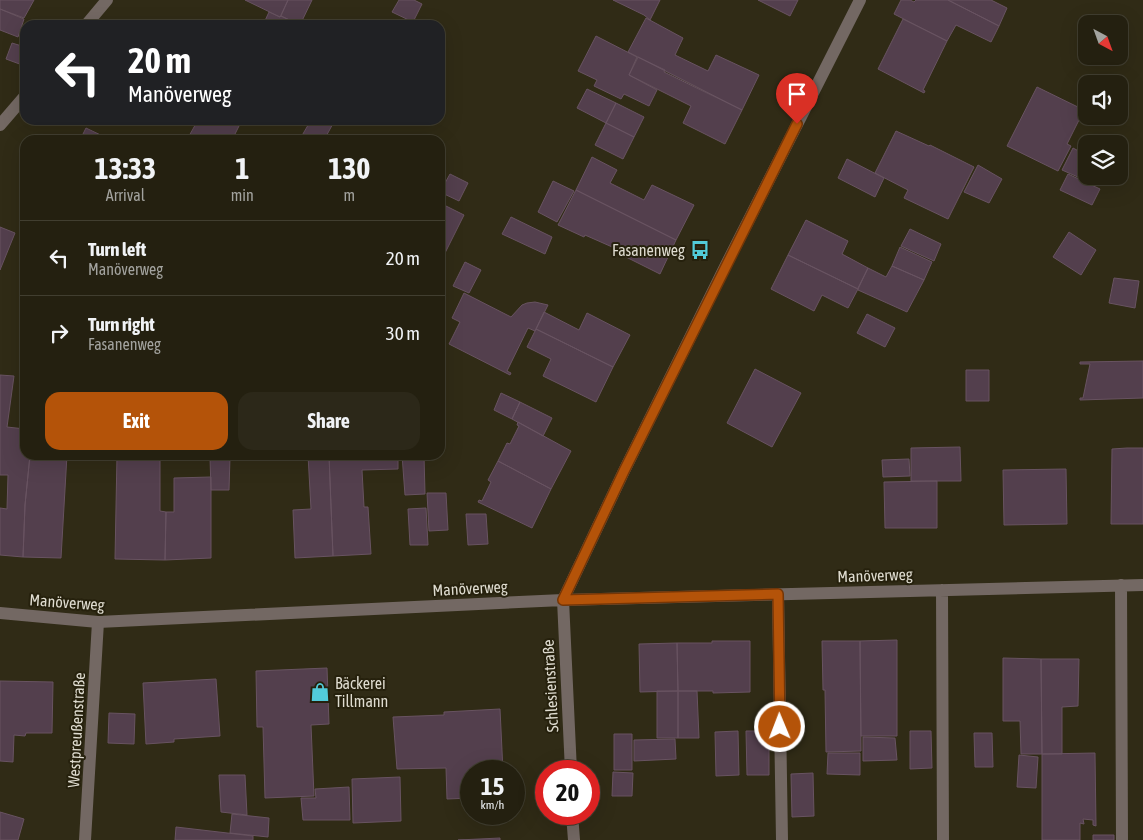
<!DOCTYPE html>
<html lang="en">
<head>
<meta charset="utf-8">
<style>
	body { margin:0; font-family:"Asap Condensed",sans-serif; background:#2c2819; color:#f1f3f6; height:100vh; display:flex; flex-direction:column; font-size:19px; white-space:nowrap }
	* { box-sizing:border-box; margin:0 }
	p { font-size:16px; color:#a3a39f }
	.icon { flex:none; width:28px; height:28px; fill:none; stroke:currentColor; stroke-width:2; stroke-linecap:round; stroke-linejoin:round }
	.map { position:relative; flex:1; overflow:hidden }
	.drawer { position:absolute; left:20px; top:135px; width:425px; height:325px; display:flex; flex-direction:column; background:#242010; border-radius:15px; box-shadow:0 5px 20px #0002,0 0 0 1px #413e30 }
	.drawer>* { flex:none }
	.banner { position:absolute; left:20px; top:20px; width:425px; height:105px; border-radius:15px; box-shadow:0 5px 20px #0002,0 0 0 1px #413e30; background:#202124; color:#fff; overflow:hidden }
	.needle { width:32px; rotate:139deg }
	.buttons { position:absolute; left:1078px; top:15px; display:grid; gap:10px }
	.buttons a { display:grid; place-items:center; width:50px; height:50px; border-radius:10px; background:#242010; box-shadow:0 5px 20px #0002,0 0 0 1px #413e30; font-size:25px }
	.speed { position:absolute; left:460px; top:760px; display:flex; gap:10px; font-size:25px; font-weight:700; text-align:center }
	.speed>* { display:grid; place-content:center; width:65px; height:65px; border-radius:50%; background:#242010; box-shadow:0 5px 20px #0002,0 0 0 1px #413e30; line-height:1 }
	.speed small { font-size:12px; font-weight:400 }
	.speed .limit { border:8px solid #d22; background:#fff; color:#111 }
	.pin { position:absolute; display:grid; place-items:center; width:42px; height:42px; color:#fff; margin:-51px -21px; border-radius:50% 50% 50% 0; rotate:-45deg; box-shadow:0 0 5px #0007 }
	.pin .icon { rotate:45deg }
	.me { position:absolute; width:55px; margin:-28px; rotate:359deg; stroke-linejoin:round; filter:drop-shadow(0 0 4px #0008) }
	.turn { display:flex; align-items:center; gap:18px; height:105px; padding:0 25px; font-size:22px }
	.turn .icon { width:65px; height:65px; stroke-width:2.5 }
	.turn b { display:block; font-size:35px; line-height:42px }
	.eta { display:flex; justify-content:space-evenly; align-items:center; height:85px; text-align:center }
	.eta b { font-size:30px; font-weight:700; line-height:35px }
	.action { display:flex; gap:10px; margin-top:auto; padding:10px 25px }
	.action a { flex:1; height:58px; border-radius:15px; background:#b45309; color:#fff; font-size:20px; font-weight:700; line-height:58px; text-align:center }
	.action a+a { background:#2c2819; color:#f1f3f6 }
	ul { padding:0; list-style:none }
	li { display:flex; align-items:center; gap:15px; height:75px; padding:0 25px; border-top:1px solid #413e30 }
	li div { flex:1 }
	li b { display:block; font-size:19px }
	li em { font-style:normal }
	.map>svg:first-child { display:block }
	.building { fill:#533f4d; stroke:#685361 }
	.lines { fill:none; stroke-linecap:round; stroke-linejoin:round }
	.minor { stroke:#736863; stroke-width:12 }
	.route-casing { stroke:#753606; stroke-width:12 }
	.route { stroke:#b45309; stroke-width:9 }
	.labels { text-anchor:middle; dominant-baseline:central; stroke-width:4; stroke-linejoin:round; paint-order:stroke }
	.poi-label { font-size:16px; fill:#dfdcd0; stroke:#26210d; text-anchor:end }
	.street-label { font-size:16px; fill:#dfdcd0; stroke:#26210d }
</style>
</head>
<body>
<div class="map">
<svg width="1143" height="840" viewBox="0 0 1143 840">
	<rect width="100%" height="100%" fill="#302b16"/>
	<!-- building -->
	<path class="building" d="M0 0H34L24 18 0 9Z
		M245 0H288L280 17Z
		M288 0H312L300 25 281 16Z
		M399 0H414L422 4 413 22 392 12Z
		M613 0H660L650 20 644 15Z
		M758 0H798L790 16Z
		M901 0H910L914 2 916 0H948L999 26 991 42 956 25 947 41 894 14Z
		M948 0H991L1007 8 999 26Z
		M0 9 24 19 18 37 0 30Z
		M269 12 280 17 281 16 300 25H263Z
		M646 18 683 38 675 55 708 71 716 55 759 75 742 110 628 52Z
		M903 19 947 41 923 90 925 91 924 93 878 69Z
		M596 36 637 57 629 75 657 90 649 106 624 94 621 99 594 86 597 80 578 71Z
		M12 43 25 47V66L6 59Z
		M638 57 665 70 664 72 742 110 725 144 683 123 691 106 629 75Z
		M1037 87 1084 110 1067 144 1071 146 1058 171 1007 146Z
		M587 89 616 103 606 123 577 108Z
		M616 103 644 117 634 137 606 123Z
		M198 120H242L232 140H198L189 136Z
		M311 120H335L324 140H303L300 139Z
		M606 123 634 137 623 159 595 145Z
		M86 128 111 140H80Z
		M896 131 929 146 930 145 974 167 948 219 904 198 908 190 875 173Z
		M1073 148 1086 155V176H1089L1087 181 1062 170Z
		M592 157 617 170 610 183 644 200 652 185 694 205 676 240 576 190Z
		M847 159 884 178 875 197 838 178Z
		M978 165 1002 179 989 203 964 192Z
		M450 174 468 183 459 201 440 192Z
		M1068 174 1100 189 1092 205 1060 190Z
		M553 181 574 191 557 222 538 212Z
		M576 190 676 240 660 274 618 253 619 250 585 235 584 237 558 225Z
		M440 203 464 215 445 253 440 250Z
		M511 217 552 237 545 254 502 234Z
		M806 220 848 241 842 254 868 268 858 289 788 255Z
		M0 227 15 233 0 270Z
		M910 229 941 244 934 261 901 246Z
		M1069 232 1096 250 1081 275 1053 257Z
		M900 247 932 262 924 280 892 266Z
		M788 255 858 289 848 308 822 295 814 311 771 289Z
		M465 262 481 270 469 293 453 286Z
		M892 266 924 280 907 312 858 290V288L868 268 886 277Z
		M1114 278 1139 281 1135 308 1109 303Z
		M464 293 511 317 522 305 527 303 535 302 548 305 535 331 528 328 507 371 511 373 510 375 449 344 460 322 452 318Z
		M544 312 579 330 587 313 630 335 613 367 536 329Z
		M867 314 895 328 885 347 857 333Z
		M536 329 613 367 596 402 543 376 551 359 527 347Z
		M1143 361V398L1080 400V398H1083L1090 364H1080V362Z
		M755 369 801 393 772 447 727 423Z
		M966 370H989V401H966Z
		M0 375 14 376 7 427 25 429V455H30L25 505 23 557 0 555V508L7 509 8 475H0Z
		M501 393 520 402 512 419 494 410Z
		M520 402 552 418 543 436 512 419Z
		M518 422 571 451 551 489 498 461 507 443 510 444 519 426 517 425Z
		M960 447 961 481H911V448Z
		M1127 448H1143V524H1111L1112 449Z
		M30 455H67L61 558 23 557 25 505Z
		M117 455 160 456V511L166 512 165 560 115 559Z
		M308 455H329L333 556 295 558 293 510 311 509Z
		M329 455H398V469L362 470 364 507H368L371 554 333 556Z
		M402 455H424L425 494 405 495Z
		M230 457 229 490H211L210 458Z
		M909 459 910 476 883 477 882 460Z
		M498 461 551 489 532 528 478 502 479 500 482 501 491 482 488 480Z
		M1066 469 1067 524 1004 525 1003 470Z
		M211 477V558L165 560 166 512H174V478Z
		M937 481V528H885L884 482Z
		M427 493H446L448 530 429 531Z
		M426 508 428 545H410L408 509Z
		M466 514H486L488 544 468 545Z
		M897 640V736H861L860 641Z
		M712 641H750V692L713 693V691H678L677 643H712Z
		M822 641H860L861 751 826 752 825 690H823Z
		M677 643 678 691 640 692 639 644Z
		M1003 658 1041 659 1042 754H1021L1020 721H1003Z
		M1041 659H1079L1078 706 1062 707V754H1042Z
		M327 668 329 724 311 725 314 796 265 798 263 727H257L256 671Z
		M216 679 220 736 174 739V742L146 744 143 683Z
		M0 681 53 682 52 733H26L25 736 14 735 13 762 0 761Z
		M657 691H678V738H657Z
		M678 691H697L699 738H678Z
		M500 709 503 771H471V798L447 799 446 768 397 769 393 717 444 715V712Z
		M109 713 135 714 134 744 108 743Z
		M738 731 739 775 716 776 715 732Z
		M746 731H769V775H747Z
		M910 731H931L932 768 910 769Z
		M974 733H992L993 767H975Z
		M614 734H632V770H614Z
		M863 737 895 738 897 760 863 761Z
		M675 739 676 759 634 761V740Z
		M828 753H860V775L827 774Z
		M1095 753 1096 826 1093 825V820L1083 819 1084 824 1080 823V840H1042V754Z
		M1019 755 1038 757 1036 788 1017 787Z
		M613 772 633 773 632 796H612Z
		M813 773 814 816 792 817 791 774Z
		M219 775H245L247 815 221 812Z
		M400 777 401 821 353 823 352 779Z
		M349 787 350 820H303L301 798H316L315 789Z
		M0 812 24 819 18 840H0Z
		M232 814 269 818 268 837 230 833Z
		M176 827 253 836V840H175Z
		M1093 835H1114V840H1093Z
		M500 838V840H458Z"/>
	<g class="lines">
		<!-- minor -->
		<path class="minor" d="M86 25 107 0
			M0 125 25 96
			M1121 585 1122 840
			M942 590 943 840
			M778 594 782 840
			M0 613 98 622 563 600 1143 585
			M571 771 563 600 624 471 726 265 860 0
			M572 814 574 840
			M85 840 98 622"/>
	</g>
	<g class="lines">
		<!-- route casing -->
		<g class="route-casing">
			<path id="route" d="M780 727 778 594 563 600 624 471 797 124"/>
		</g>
		<!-- route -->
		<use href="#route" class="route"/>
	</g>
	<!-- icons -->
	<defs>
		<g id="bus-bare" transform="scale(1.5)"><path d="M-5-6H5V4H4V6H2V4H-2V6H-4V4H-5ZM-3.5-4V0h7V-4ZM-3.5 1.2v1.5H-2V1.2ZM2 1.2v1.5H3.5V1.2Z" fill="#52cbd9" stroke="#26210d" stroke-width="2.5" paint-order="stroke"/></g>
		<g id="shop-bare" transform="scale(1.5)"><path d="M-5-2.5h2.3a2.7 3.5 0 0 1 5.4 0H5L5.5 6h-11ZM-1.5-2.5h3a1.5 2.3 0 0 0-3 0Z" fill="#52cbd9" stroke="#26210d" stroke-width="2.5" paint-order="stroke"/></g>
	</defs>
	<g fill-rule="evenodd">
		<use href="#bus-bare" x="700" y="250"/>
		<use href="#shop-bare" x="320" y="692"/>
	</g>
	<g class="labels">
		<!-- poi labels -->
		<g class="poi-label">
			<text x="685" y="250">Fasanenweg</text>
			<text x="335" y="683" text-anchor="start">Bäckerei<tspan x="335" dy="18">Tillmann</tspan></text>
		</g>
		<!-- street labels -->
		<g class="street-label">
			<text transform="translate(875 575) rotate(-2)">Manöverweg</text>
			<text transform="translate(470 588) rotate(-3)">Manöverweg</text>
			<text transform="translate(67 602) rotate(4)">Manöverweg</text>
			<text transform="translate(550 686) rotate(-93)">Schlesienstraße</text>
			<text transform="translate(76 730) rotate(-87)">Westpreußenstraße</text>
		</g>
	</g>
</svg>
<div class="buttons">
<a><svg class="needle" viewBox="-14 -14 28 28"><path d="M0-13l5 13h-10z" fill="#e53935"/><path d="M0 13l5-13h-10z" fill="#a3a39f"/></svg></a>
<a><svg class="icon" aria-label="sound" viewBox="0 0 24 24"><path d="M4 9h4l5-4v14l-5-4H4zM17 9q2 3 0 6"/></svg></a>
<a><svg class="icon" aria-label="layers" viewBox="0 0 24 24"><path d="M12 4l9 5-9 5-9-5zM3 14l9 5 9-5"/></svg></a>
</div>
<div class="speed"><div>15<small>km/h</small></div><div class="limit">20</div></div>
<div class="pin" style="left:797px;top:124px;background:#d93025"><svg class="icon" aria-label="arrive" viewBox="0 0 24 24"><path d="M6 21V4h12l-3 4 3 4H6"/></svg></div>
<svg class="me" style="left:780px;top:727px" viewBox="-20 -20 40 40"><circle r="17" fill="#b45309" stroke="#fff" stroke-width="3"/><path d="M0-11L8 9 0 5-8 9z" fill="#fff"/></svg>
<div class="banner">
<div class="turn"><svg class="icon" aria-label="left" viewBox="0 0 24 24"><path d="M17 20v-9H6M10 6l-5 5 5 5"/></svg><div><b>20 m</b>Manöverweg</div></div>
</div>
<section class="drawer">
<div class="eta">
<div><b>13:33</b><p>Arrival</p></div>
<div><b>1</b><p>min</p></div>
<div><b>130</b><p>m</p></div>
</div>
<ul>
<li><svg class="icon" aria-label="left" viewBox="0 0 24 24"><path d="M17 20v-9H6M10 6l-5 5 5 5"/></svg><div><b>Turn left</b><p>Manöverweg</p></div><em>20 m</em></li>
<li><svg class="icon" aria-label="right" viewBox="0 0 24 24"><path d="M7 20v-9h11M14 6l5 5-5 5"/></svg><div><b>Turn right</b><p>Fasanenweg</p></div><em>30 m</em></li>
</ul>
<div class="action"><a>Exit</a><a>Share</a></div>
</section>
</div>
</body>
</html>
